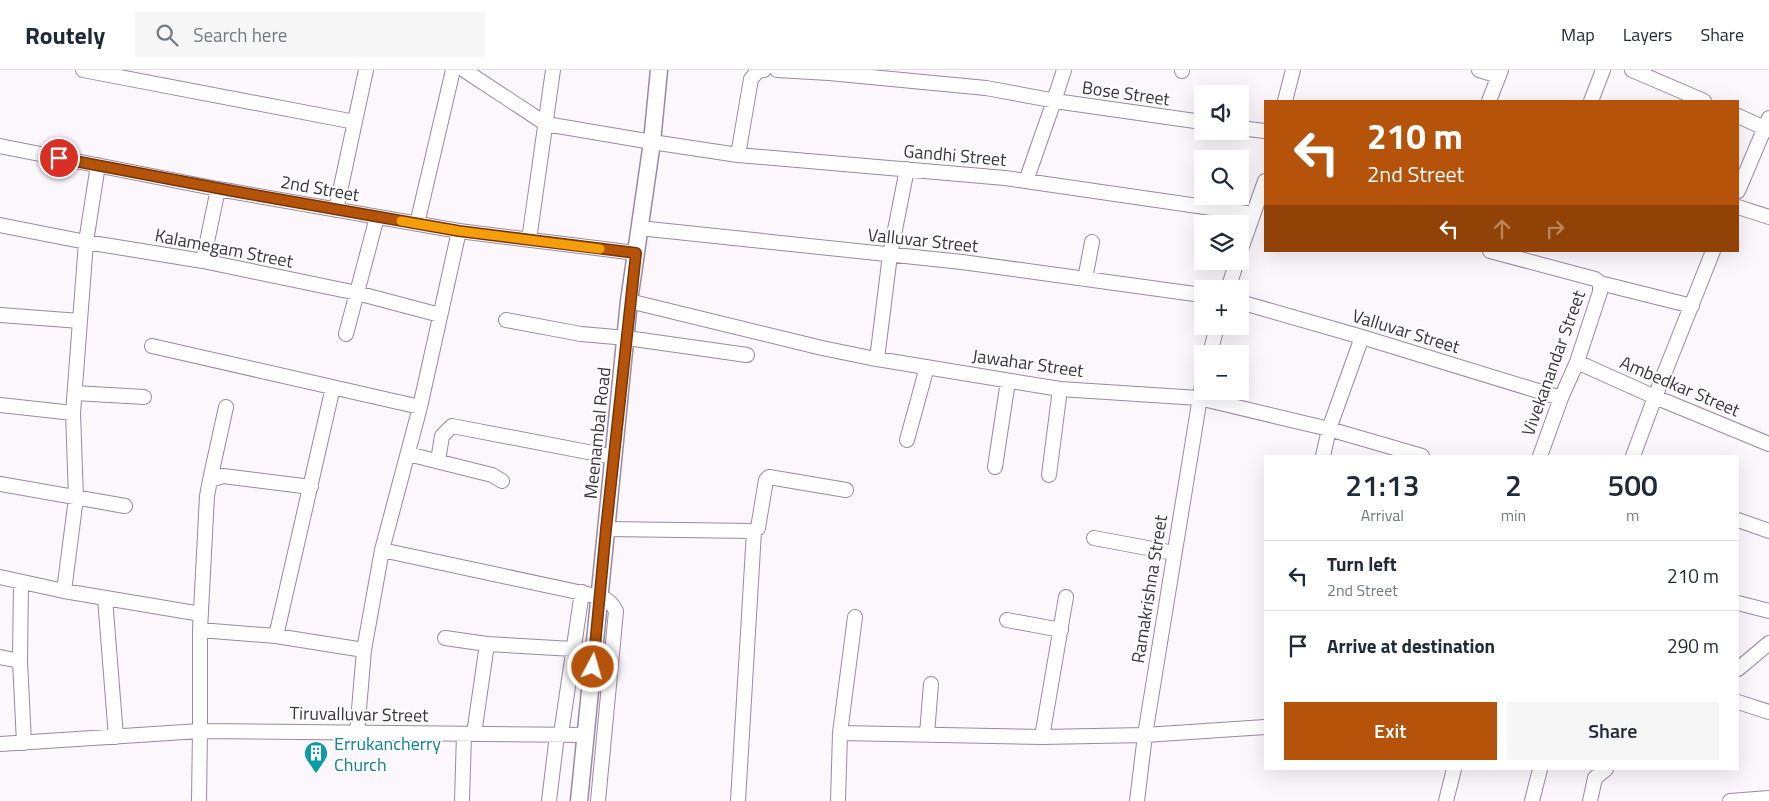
<!DOCTYPE html>
<html lang="en">
<head>
<meta charset="utf-8">
<style>
	body { margin:0; font-family:"Titillium Web",sans-serif; background:#f6f6f7; color:#1f2937; height:100vh; display:flex; flex-direction:column; font-size:19px; white-space:nowrap }
	* { box-sizing:border-box; margin:0 }
	p { font-size:16px; color:#747a83 }
	.icon { flex:none; width:28px; height:28px; fill:none; stroke:currentColor; stroke-width:2; stroke-linecap:round; stroke-linejoin:round }
	.map { position:relative; flex:1; overflow:hidden }
	.side { position:absolute; left:1264px; top:385px; width:475px; height:315px; display:flex; flex-direction:column; background:#fff; border-radius:0px; box-shadow:0 5px 20px #0002 }
	.side>* { flex:none }
	.banner { position:absolute; left:1264px; top:30px; width:475px; height:152px; border-radius:0px; box-shadow:0 5px 20px #0002; background:#b45309; color:#fff; overflow:hidden }
	.controls { position:absolute; left:1194px; top:15px; display:grid; gap:10px }
	.controls a { display:grid; place-items:center; width:55px; height:55px; border-radius:0px; background:#fff; box-shadow:0 5px 20px #0002; font-size:25px }
	.pin { position:absolute; display:grid; place-items:center; width:42px; height:42px; color:#fff; margin:-21px; border:2px solid #fff; border-radius:50%; box-shadow:0 1px 5px #0007 }
	.me { position:absolute; width:55px; margin:-28px; rotate:6deg; stroke-linejoin:round; filter:drop-shadow(0 0 4px #0008) }
	.turn { display:flex; align-items:center; gap:18px; height:105px; padding:0 20px; font-size:22px }
	.turn .icon { width:65px; height:65px; stroke-width:2.5 }
	.turn b { display:block; font-size:35px; line-height:42px }
	.lanes { display:flex; align-items:center; height:48px; padding:0 20px; background:#0003; justify-content:center; gap:25px; direction:ltr }
	.lanes .off { opacity:.35 }
	.eta { display:flex; justify-content:space-evenly; align-items:center; height:85px; text-align:center }
	.eta b { font-size:30px; font-weight:600; line-height:35px }
	.primary-button { display:flex; gap:10px; margin-top:auto; padding:10px 20px }
	.primary-button a { flex:1; height:58px; border-radius:0px; background:#b45309; color:#fff; font-size:20px; font-weight:600; line-height:58px; text-align:center }
	.primary-button a+a { background:#f6f6f7; color:#1f2937 }
	ul { padding:0; list-style:none }
	li { display:flex; align-items:center; gap:15px; height:70px; padding:0 20px; border-top:1px solid #e0e1e3 }
	li div { flex:1 }
	li b { display:block; font-size:19px }
	li em { font-style:normal }
	header { display:flex; align-items:center; gap:30px; box-sizing:border-box; height:70px; padding:0 25px; background:#fff; border-bottom:1px solid #e0e1e3 }
	header strong { font-size:24px }
	nav { display:flex; gap:28px; margin-inline-start:auto; font-size:18px }
	.search { width:350px; height:45px; background:#f6f6f7; display:flex; align-items:center; gap:12px; box-sizing:border-box; padding:0 18px; border-radius:0px; color:#747a83; font-size:19px }
	.map>svg:first-child { display:block }
	.lines { fill:none; stroke-linecap:round; stroke-linejoin:round }
	.minor-casing { stroke:#9a89a3; stroke-width:16 }
	.major-casing { stroke:#9a89a3; stroke-width:19 }
	.minor { stroke:#fff; stroke-width:14 }
	.major { stroke:#fff; stroke-width:16 }
	.route-casing { stroke:#753606; stroke-width:12 }
	.route { stroke:#b45309; stroke-width:9 }
	.slow { stroke:#f59e0b; stroke-width:9 }
	.labels { text-anchor:middle; dominant-baseline:central; stroke-width:4; stroke-linejoin:round; paint-order:stroke }
	.street-label { font-size:18px; fill:#3b343e; stroke:#fff }
	.culture-label { font-size:18px; fill:#0d838f; stroke:#fff; text-anchor:start }
</style>
</head>
<body>
<header>
<strong>Routely</strong>
<div class="search"><svg class="icon" aria-label="search" viewBox="0 0 24 24"><circle cx="10" cy="10" r="6"/><path d="M15 15l6 6"/></svg>Search here</div>
<nav><a>Map</a><a>Layers</a><a>Share</a></nav>
</header>
<div class="map">
<svg width="1769" height="731" viewBox="0 0 1769 731">
	<rect width="100%" height="100%" fill="#fbf7fc"/>
	<g class="lines">
		<!-- minor casing -->
		<g class="minor-casing">
			<path id="minor" d="M83 0 355 52
				M464 0 546 54 652 72 738 85 1005 108 1253 144
				M777 0 829 3 986 18 1062 32 1202 52
				M1479 0 1499 6
				M1632 0 1704 31
				M1182 1V0
				M1285 31 1293 0
				M1489 31 1501 0
				M1591 31 1603 0
				M1738 46 1769 60
				M1240 58 1265 61
				M0 76 218 119 459 161 636 183
				M738 85 751 9 758 1 764 0
				M1026 111 1054 31 1064 0
				M1738 121 1769 48
				M1738 137 1769 147
				M336 140 366 0
				M417 154 453 0
				M0 155 86 172 203 191 357 223 440 245
				M639 158 962 192 1202 225
				M529 170 553 0
				M1490 181 1595 209 1600 213 1692 236
				M1240 182 1265 111
				M203 191 218 119
				M1085 209 1092 172
				M1228 219 1237 191
				M629 231 822 278 871 288 1060 319 1199 328 1329 359 1422 386
				M1240 232 1362 267 1561 328
				M0 245 80 251
				M506 250 581 264 627 268 747 285
				M346 264 377 147
				M152 276 420 337
				M1210 284 1217 256
				M877 289 890 185 907 99
				M1577 292 1655 327 1769 374
				M75 323 144 327
				M0 335 73 343
				M907 370 927 297
				M408 384 492 405 502 411
				M1323 386 1329 359 1362 267
				M1540 386 1561 328 1577 292 1600 222V213
				M1633 386 1655 327 1713 181
				M438 391 442 366 452 356 614 387
				M995 397 1008 311
				M1049 405 1060 319
				M210 410 226 337
				M0 414 125 436
				M1738 450 1769 461
				M606 459 754 461 758 458 766 410 769 407 846 420
				M1094 468 1174 483
				M382 480 601 527C608 530 612 533 616 541L598 731
				M0 507 64 521 201 544
				M64 521 76 428 73 343 86 172 98 95
				M105 528 116 667
				M1738 533 1769 541
				M1007 550 1061 560
				M200 560 276 566 364 580
				M276 566 333 317
				M445 568 487 574 573 579
				M0 587 20 591 24 673
				M20 591 21 512
				M1738 599 1769 573
				M1738 632 1769 642
				M357 663 364 580 382 480 420 337 459 161
				M840 663 1042 667 1145 665 1265 657
				M474 664 487 574
				M561 664 582 522
				M927 664 931 614
				M1042 667 1066 527
				M0 674 200 661V560L207 426 210 410 223 406 311 417
				M199 731 200 661 586 665
				M462 731 464 664
				M549 731 557 665
				M738 731 754 461
				M838 731 840 663 855 547
				M1137 731 1145 665 1202 315
				M1446 731 1454 699
				M1532 731 1540 699
				M1590 731 1595 708 1606 699
				M1730 731 1769 728"/>
		</g>
		<!-- major casing -->
		<g class="major-casing">
			<path id="major" d="M579 731 629 231 652 72 659 0"/>
		</g>
		<!-- minor -->
		<use href="#minor" class="minor"/>
		<!-- major -->
		<use href="#major" class="major"/>
	</g>
	<g class="lines">
		<!-- route casing -->
		<g class="route-casing">
			<path id="route" d="M59 88 238 122 459 161 636 183 606 459 593 597"/>
		</g>
		<!-- route -->
		<use href="#route" class="route"/>
		<!-- slow -->
		<path class="slow" d="M401 151 459 161 600 179"/>
	</g>
	<!-- icons -->
	<defs>
		<g id="building-pin" transform="scale(1.25)"><path d="M0 17L-7.5 6A9.5 9.5 0 1 1 7.5 6Z" fill="#0f9aa8" stroke="#fff"/><path d="M-4-6H4V6H1V3H-1V6H-4ZM-2.5-4.3h1.7v1.8h-1.7ZM.8-4.3h1.7v1.8H.8ZM-2.5-1h1.7V.8h-1.7ZM.8-1h1.7V.8H.8Z" fill="#fff"/></g>
	</defs>
	<g fill-rule="evenodd">
		<use href="#building-pin" x="316" y="683"/>
	</g>
	<g class="labels">
		<!-- street labels -->
		<g class="street-label">
			<text transform="translate(1126 23) rotate(8)">Bose Street</text>
			<text transform="translate(955 85) rotate(5)">Gandhi Street</text>
			<text transform="translate(320 118) rotate(10)">2nd Street</text>
			<text transform="translate(923 170) rotate(6)">Valluvar Street</text>
			<text transform="translate(224 178) rotate(11)">Kalamegam Street</text>
			<text transform="translate(1406 261) rotate(17)">Valluvar Street</text>
			<text transform="translate(1028 293) rotate(8)">Jawahar Street</text>
			<text transform="translate(1553 293) rotate(-70)">Vivekanandar Street</text>
			<text transform="translate(1680 316) rotate(23)">Ambedkar Street</text>
			<text transform="translate(597 363) rotate(-84)">Meenambal Road</text>
			<text transform="translate(1149 519) rotate(-81)">Ramakrishna Street</text>
			<text transform="translate(359 644) rotate(1)">Tiruvalluvar Street</text>
		</g>
		<!-- culture labels -->
		<g class="culture-label">
			<text x="334" y="673">Errukancherry<tspan x="334" dy="21">Church</tspan></text>
		</g>
	</g>
</svg>
<div class="controls">
<a><svg class="icon" aria-label="sound" viewBox="0 0 24 24"><path d="M4 9h4l5-4v14l-5-4H4zM17 9q2 3 0 6"/></svg></a>
<a><svg class="icon" aria-label="search" viewBox="0 0 24 24"><circle cx="10" cy="10" r="6"/><path d="M15 15l6 6"/></svg></a>
<a><svg class="icon" aria-label="layers" viewBox="0 0 24 24"><path d="M12 4l9 5-9 5-9-5zM3 14l9 5 9-5"/></svg></a>
<a>+</a>
<a>−</a>
</div>
<div class="pin" style="left:59px;top:88px;background:#d93025"><svg class="icon" aria-label="arrive" viewBox="0 0 24 24"><path d="M6 21V4h12l-3 4 3 4H6"/></svg></div>
<svg class="me" style="left:593px;top:597px" viewBox="-20 -20 40 40"><circle r="17" fill="#b45309" stroke="#fff" stroke-width="3"/><path d="M0-11L8 9 0 5-8 9z" fill="#fff"/></svg>
<div class="banner">
<div class="turn"><svg class="icon" aria-label="left" viewBox="0 0 24 24"><path d="M17 20v-9H6M10 6l-5 5 5 5"/></svg><div><b>210 m</b>2nd Street</div></div>
<div class="lanes"><svg class="icon" aria-label="left" viewBox="0 0 24 24"><path d="M17 20v-9H6M10 6l-5 5 5 5"/></svg><svg class="icon off" aria-label="ahead" viewBox="0 0 24 24"><path d="M12 20V5M6 11l6-6 6 6"/></svg><svg class="icon off" aria-label="right" viewBox="0 0 24 24"><path d="M7 20v-9h11M14 6l5 5-5 5"/></svg></div>
</div>
<section class="side">
<div class="eta">
<div><b>21:13</b><p>Arrival</p></div>
<div><b>2</b><p>min</p></div>
<div><b>500</b><p>m</p></div>
</div>
<ul>
<li><svg class="icon" aria-label="left" viewBox="0 0 24 24"><path d="M17 20v-9H6M10 6l-5 5 5 5"/></svg><div><b>Turn left</b><p>2nd Street</p></div><em>210 m</em></li>
<li><svg class="icon" aria-label="arrive" viewBox="0 0 24 24"><path d="M6 21V4h12l-3 4 3 4H6"/></svg><div><b>Arrive at destination</b></div><em>290 m</em></li>
</ul>
<div class="primary-button"><a>Exit</a><a>Share</a></div>
</section>
</div>
</body>
</html>
